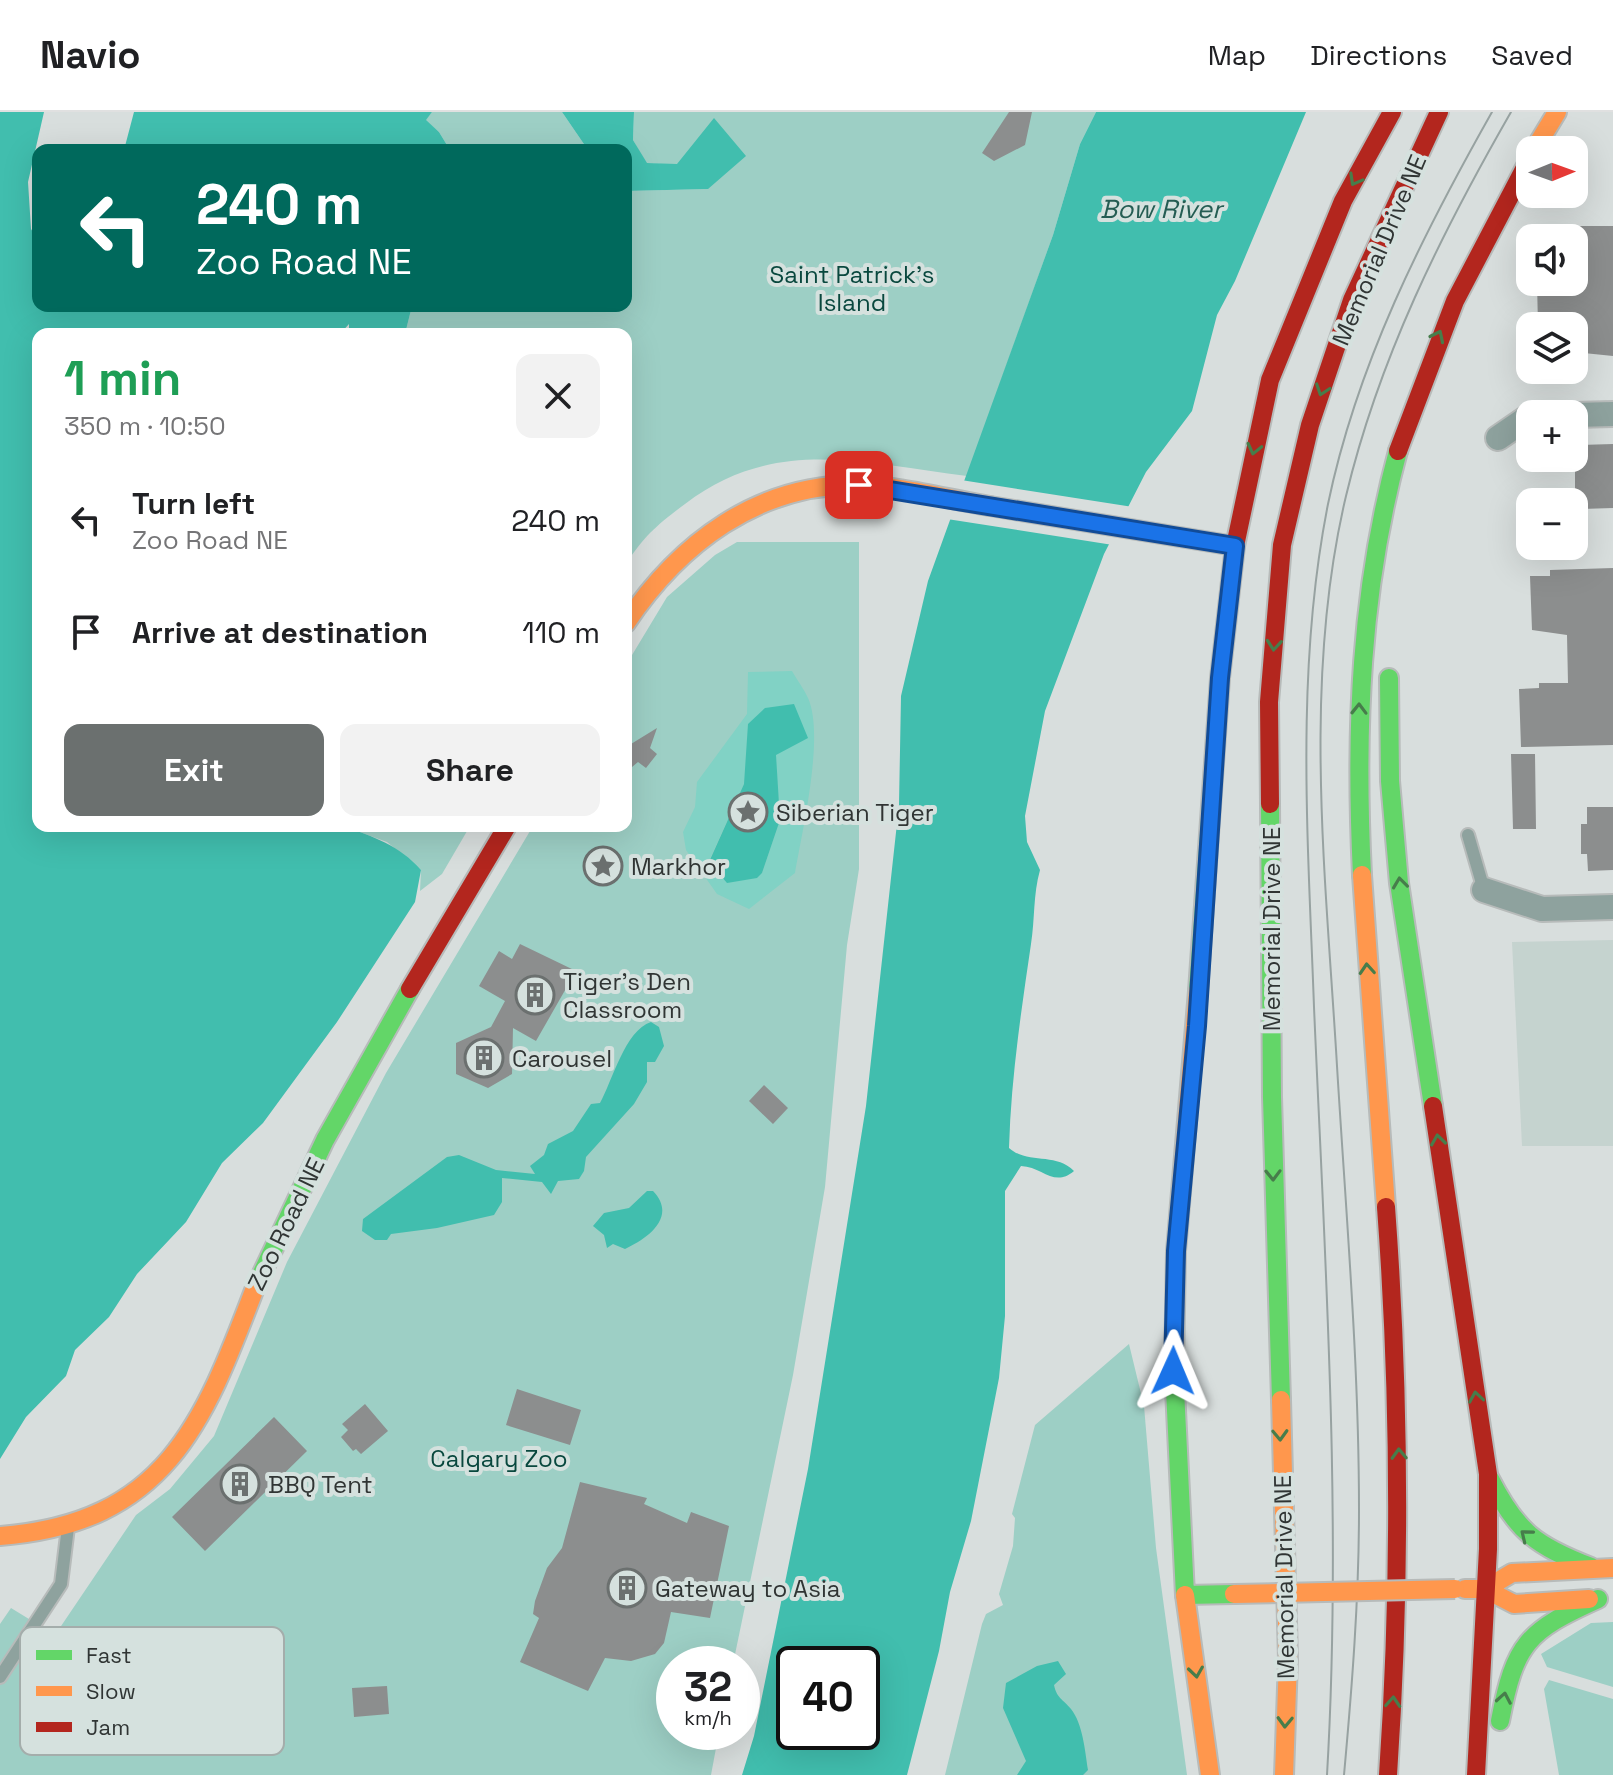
<!DOCTYPE html>
<html lang="en">
<head>
<meta charset="utf-8">
<style>
	body { margin:0; font-family:"Space Grotesk",sans-serif; background:#f2f2f2; color:#202124; height:100vh; display:flex; flex-direction:column; font-size:30px; white-space:nowrap }
	* { box-sizing:border-box; margin:0 }
	p { font-size:26px; color:#757577 }
	.icon { flex:none; width:44px; height:44px; fill:none; stroke:currentColor; stroke-width:2; stroke-linecap:round; stroke-linejoin:round }
	.map { position:relative; flex:1; overflow:hidden }
	.panel { position:absolute; left:32px; top:216px; width:600px; height:504px; display:flex; flex-direction:column; background:#fff; border-radius:16px; box-shadow:0 8px 32px #0002 }
	.panel>* { flex:none }
	.top-card { position:absolute; left:32px; top:32px; width:600px; height:168px; border-radius:16px; box-shadow:0 8px 32px #0002; background:#00695c; color:#fff; overflow:hidden }
	.needle { width:52px; rotate:89deg }
	.buttons { position:absolute; left:1516px; top:24px; display:grid; gap:16px }
	.buttons a { display:grid; place-items:center; width:72px; height:72px; border-radius:16px; background:#fff; box-shadow:0 8px 32px #0002; font-size:40px }
	.speed { position:absolute; left:656px; top:1534px; display:flex; gap:16px; font-size:40px; font-weight:700; text-align:center }
	.speed>* { display:grid; place-content:center; width:104px; height:104px; border-radius:50%; background:#fff; box-shadow:0 8px 32px #0002; line-height:1 }
	.speed small { font-size:20px; font-weight:400 }
	.speed .limit { border:4px solid #111; border-radius:12px; background:#fff; color:#111 }
	.pin { position:absolute; display:grid; place-items:center; width:68px; height:68px; color:#fff; margin:-34px; border-radius:16px; box-shadow:0 4px 12px #0006 }
	.me { position:absolute; width:88px; margin:-44px; rotate:1deg; stroke-linejoin:round; filter:drop-shadow(0 0 6px #0008) }
	.turn { display:flex; align-items:center; gap:28px; height:168px; padding:0 32px; font-size:36px }
	.turn .icon { width:104px; height:104px; stroke-width:2.5 }
	.turn b { display:block; font-size:56px; line-height:68px }
	.round { display:grid; place-items:center; flex:none; width:84px; height:84px; border-radius:16px; background:#f2f2f2 }
	.summary { display:flex; align-items:center; justify-content:space-between; height:136px; padding:0 32px }
	h1 { font-size:48px; font-weight:700; line-height:60px; color:#1e9e55 }
	.action { display:flex; gap:16px; margin-top:auto; padding:16px 32px }
	.action a { flex:1; height:92px; border-radius:16px; background:#6b706f; color:#fff; font-size:32px; font-weight:700; line-height:92px; text-align:center }
	.action a+a { background:#f2f2f2; color:#202124 }
	ul { padding:0; list-style:none }
	li { display:flex; align-items:center; gap:24px; height:112px; padding:0 32px }
	li div { flex:1 }
	li b { display:block; font-size:30px }
	li em { font-style:normal }
	header { display:flex; align-items:center; gap:48px; box-sizing:border-box; height:112px; padding:0 40px; background:#fff; border-bottom:2px solid #e0e0e0 }
	header strong { font-size:38px }
	nav { display:flex; gap:44px; margin-inline-start:auto; font-size:28px }
	.map>svg:first-child { display:block }
	.built { fill:#c5d3cf }
	.green { fill:#9dcfc5 }
	.forest { fill:#81d2c5; fill-rule:evenodd }
	.water { fill:#41beae; fill-rule:evenodd }
	.pier { fill:#d8dedd }
	.building { fill:#8c8e8e }
	.lines { fill:none; stroke-linecap:round; stroke-linejoin:round }
	.lane-casing { stroke:#b7bbba; stroke-width:16 }
	.street-casing { stroke:#b7bbba; stroke-width:28 }
	.fast-casing { stroke:#b7bbba; stroke-width:22 }
	.slow-casing { stroke:#b7bbba; stroke-width:22 }
	.jam-casing { stroke:#b7bbba; stroke-width:22 }
	.lane { stroke:#8ea29e; stroke-width:12 }
	.street { stroke:#8ea29e; stroke-width:24 }
	.fast { stroke:#63d668; stroke-width:18 }
	.slow { stroke:#ff974d; stroke-width:18 }
	.jam { stroke:#b3261e; stroke-width:18 }
	.tram { stroke:#97a2a1; stroke-width:2 }
	.slow-bridge-casing { stroke:#b7bbba; stroke-width:22; stroke-linecap:butt }
	.slow-bridge { stroke:#ff974d; stroke-width:18 }
	.oneway { stroke:#477d4b }
	.route-casing { stroke:#114b97; stroke-width:20 }
	.route { stroke:#1a73e8; stroke-width:14 }
	.labels { text-anchor:middle; dominant-baseline:central; stroke-width:8; stroke-linejoin:round; paint-order:stroke }
	.street-label { font-size:24px; fill:#303534; stroke:#d5e1de }
	.park-label { font-size:24px; fill:#09483e; stroke:#d5e1de }
	.poi-label { font-size:24px; fill:#303534; stroke:#d5e1de; text-anchor:start }
	.water-label { font-size:26px; font-style:italic; fill:#255d53; stroke:#d5e1de }
	.key { fill:#d5e1de; stroke:#a4adab; stroke-width:2 }
	.key-label { font-size:22px; fill:#303534 }
</style>
</head>
<body>
<header>
<strong>Navio</strong>
<nav><a>Map</a><a>Directions</a><a>Saved</a></nav>
</header>
<div class="map">
<svg width="1613" height="1663" viewBox="0 0 1613 1663">
	<rect width="100%" height="100%" fill="#d8dedd"/>
	<!-- built -->
	<path class="built" d="M1613 828V1034H1522L1512 830Z"/>
	<!-- green -->
	<path class="green" d="M432 0H562L588 38H450L439 20 425 8Z
		M634 0H1096L1080 32 1053 123 967 364C865 352 775 323 685 392 658 412 644 424 626 452V222H405L412 194H626V79L708 77 677 53 646 51 633 28Z
		M737 430H859V757L847 833 825 1075 793 1263 733 1552H674V1620H719L711 1663H0V1512L11 1496 55 1523 136 1403 170 1377 214 1324 287 1150 386 961 533 714H626V553L667 485 715 443Z
		M343 714H470L442 762 420 779 421 758 387 730Z
		M1129 1232 1144 1294 1156 1436 1187 1663H945L982 1512 986 1502 1003 1493 999 1482 1013 1434 1015 1406 1012 1402 1035 1313Z
		M1613 1510V1575L1547 1555 1541 1542 1591 1511Z
		M1549 1568 1613 1587V1663H1559L1544 1577Z"/>
	<!-- forest -->
	<path class="forest" d="M792 559C797 568 804 577 808 586 825 623 802 720 795 761L749 797 717 782 686 738 683 720 695 695 697 670 747 602 748 560ZM794 592 775 643 780 708 762 761 757 766 709 749 744 672Z"/>
	<!-- water -->
	<path class="water" d="M0 0H44L28 70 31 117 38 128V194H412L405 222H349V212L340 222H38V714H343C374 725 399 733 421 758L415 790 337 910 263 1011 222 1051 186 1110 137 1162 109 1205 75 1238 66 1264 26 1305 0 1347Z
		M134 0H432L426 8 439 20 450 38H124Z
		M562 0H634L633 28 647 51 677 52 714 6 746 44 708 77 626 79V38H588Z
		M1096 0H1306L1235 169 1217 203 1192 299 1146 360 1104 442 1045 599 1025 704 1027 730 1040 758C1033 783 1035 807 1031 832 1021 900 1011 967 1009 1036 1028 1053 1055 1040 1074 1059 1054 1076 1043 1055 1021 1054L1005 1079V1204L999 1266 971 1409 950 1480 939 1539 907 1663H742L754 1624 808 1357 866 994 899 693 901 584 928 469 1053 123 1080 32ZM794 1552H862V1620H794Z
		M794 592 808 626 776 643 780 708 762 761 757 766 727 771 709 750 744 672 748 612 765 596Z
		M651 910 659 915 664 934 655 950H647V970L634 992 586 1045 584 1059 579 1067 558 1069 551 1082 542 1070 502 1066V1090L494 1103 437 1116 391 1122 387 1128H375L362 1119 363 1107 447 1045 459 1043 496 1058 535 1062 530 1054 544 1043 548 1032 573 1019 591 992 600 991C612 970 625 918 651 910Z
		M647 1079H653C678 1105 647 1127 625 1137L613 1132 607 1136 604 1123 593 1114 604 1101 629 1096Z
		M1058 1549 1066 1562 1054 1573C1057 1587 1063 1587 1071 1597 1083 1612 1085 1639 1088 1658L1083 1663H1017L1026 1649 1003 1596 1006 1571 1037 1554Z"/>
	<!-- pier -->
	<path class="pier" d="M961 368 1133 395 1113 433 947 407Z"/>
	<!-- building -->
	<path class="building" d="M1009 0H1032L1025 33 994 49 982 41Z
		M1574 114H1613V244L1574 240V214H1538L1537 170H1574Z
		M1613 332V396L1581 397 1580 380H1575V350H1580V333Z
		M1613 456V633L1521 635 1519 577 1539 576V571H1568L1567 523 1532 518 1530 464H1550V458Z
		M657 616 650 636 657 642 646 656 638 650 626 660 631 632Z
		M1511 642H1535L1536 717H1513Z
		M1587 695H1613V758L1588 759 1587 742H1581V712H1587Z
		M520 832 576 859 536 929 513 916 512 962 488 976 456 962V931L491 915 505 889 479 874 499 839 512 847Z
		M764 973 788 996 773 1012 749 989Z
		M517 1277 581 1298 570 1333 506 1313Z
		M365 1292 388 1319 361 1342 356 1337 353 1339 341 1325 348 1318 342 1312Z
		M274 1305 307 1339 205 1439 172 1405Z
		M580 1370 647 1386 644 1392 687 1411 691 1400 729 1414 710 1506 671 1500 664 1531 655 1542 631 1549 605 1546 588 1579 520 1550 539 1506 533 1502 535 1489 547 1456 562 1436Z
		M387 1574 389 1602 354 1605 352 1576Z"/>
	<g class="lines">
		<!-- lane casing -->
		<g class="lane-casing">
			<path id="lane" d="M1468 723 1484 778
				M0 1565 61 1472 68 1415"/>
		</g>
		<!-- street casing -->
		<g class="street-casing">
			<path id="street" d="M1574 303 1613 302
				M1498 326 1530 304
				M1484 778 1542 797 1613 795"/>
		</g>
		<!-- fast casing -->
		<g class="fast-casing">
			<path id="fast" d="M990 394 1235 434 1220 566 1198 879
				M1389 566 1390 669 1399 771 1433 994
				M1270 692 1272 985 1281 1288
				M1362 763C1355 618 1360 480 1398 339
				M255 1176 325 1028 410 877
				M1174 1257 1185 1483 1234 1482
				M1490 1367C1517 1420 1536 1434 1591 1455
				M1500 1609C1515 1531 1527 1519 1598 1487"/>
		</g>
		<!-- slow casing -->
		<g class="slow-casing">
			<path id="slow" d="M1534 38 1557 0
				M626 511C679 432 757 372 857 373 901 374 947 387 990 394
				M1362 763 1386 1095
				M1174 1257 1176 1139 1198 879
				M1281 1288 1288 1547 1284 1663
				M0 1424C165 1411 203 1313 255 1176
				M1465 1477H1485L1514 1492 1589 1487
				M1485 1477 1512 1461 1613 1456
				M1185 1483 1210 1663"/>
		</g>
		<!-- jam casing -->
		<g class="jam-casing">
			<path id="jam" d="M1398 339 1455 189 1530 46
				M1235 434 1270 268 1343 89 1392 0
				M1270 692 1269 590 1282 433 1310 313 1352 188 1439 0
				M410 877 507 714
				M1433 994 1488 1362V1437L1476 1663
				M1386 1095C1400 1284 1401 1473 1388 1663"/>
		</g>
		<!-- lane -->
		<use href="#lane" class="lane"/>
		<!-- street -->
		<use href="#street" class="street"/>
		<!-- fast -->
		<use href="#fast" class="fast"/>
		<!-- slow -->
		<use href="#slow" class="slow"/>
		<!-- jam -->
		<use href="#jam" class="jam"/>
		<!-- tram -->
		<path class="tram" d="M1327 1663C1342 1407 1325 1151 1314 895 1308 727 1295 558 1328 392 1357 252 1422 124 1492 0
			M1344 1663C1352 1575 1359 1487 1359 1398 1359 1250 1346 1102 1337 954 1326 766 1302 569 1346 384 1379 246 1441 122 1511 0"/>
		<!-- slow-bridge casing -->
		<g class="slow-bridge-casing">
			<path id="slow-bridge" d="M1234 1482 1455 1477"/>
		</g>
		<!-- slow-bridge -->
		<use href="#slow-bridge" class="slow-bridge"/>
	</g>
	<!-- one-way arrows -->
	<defs><path id="oneway-chevron" d="M-2-3.5L2.5 0L-2 3.5" fill="none" stroke-width="1.6" stroke-linecap="round" stroke-linejoin="round" transform="scale(2)"/></defs>
	<g class="oneway">
		<use href="#oneway-chevron" transform="translate(1355 68) rotate(119)"/>
		<use href="#oneway-chevron" transform="translate(1438 224) rotate(-64)"/>
		<use href="#oneway-chevron" transform="translate(1322 278) rotate(109)"/>
		<use href="#oneway-chevron" transform="translate(1254 337) rotate(103)"/>
		<use href="#oneway-chevron" transform="translate(1274 533) rotate(95)"/>
		<use href="#oneway-chevron" transform="translate(1359 597) rotate(-89)"/>
		<use href="#oneway-chevron" transform="translate(1400 771) rotate(-97)"/>
		<use href="#oneway-chevron" transform="translate(1367 857) rotate(-94)"/>
		<use href="#oneway-chevron" transform="translate(1438 1028) rotate(-98)"/>
		<use href="#oneway-chevron" transform="translate(1273 1063) rotate(89)"/>
		<use href="#oneway-chevron" transform="translate(1476 1285) rotate(-99)"/>
		<use href="#oneway-chevron" transform="translate(1280 1323) rotate(88)"/>
		<use href="#oneway-chevron" transform="translate(1399 1342) rotate(-92)"/>
		<use href="#oneway-chevron" transform="translate(1526 1423) rotate(-141)"/>
		<use href="#oneway-chevron" transform="translate(1196 1560) rotate(82)"/>
		<use href="#oneway-chevron" transform="translate(1504 1586) rotate(-80)"/>
		<use href="#oneway-chevron" transform="translate(1393 1590) rotate(-86)"/>
		<use href="#oneway-chevron" transform="translate(1285 1610) rotate(92)"/>
	</g>
	<g class="lines">
		<!-- route casing -->
		<g class="route-casing">
			<path id="route" d="M859 373 1235 434 1220 566 1197 914 1176 1139 1173 1259"/>
		</g>
		<!-- route -->
		<use href="#route" class="route"/>
	</g>
	<!-- icons -->
	<defs>
		<g id="sight-ring" transform="scale(2)"><circle r="9.5" fill="#d5e1de" stroke="#6b706f" stroke-width="1.5"/><path d="M0-6L1.8-2.2L6-1.7L2.9 1.2L3.7 5.4L0 3.3L-3.7 5.4L-2.9 1.2L-6-1.7L-1.8-2.2Z" fill="#6b706f"/></g>
		<g id="building-ring" transform="scale(2)"><circle r="9.5" fill="#d5e1de" stroke="#6b706f" stroke-width="1.5"/><path d="M-4-6H4V6H1V3H-1V6H-4ZM-2.5-4.3h1.7v1.8h-1.7ZM.8-4.3h1.7v1.8H.8ZM-2.5-1h1.7V.8h-1.7ZM.8-1h1.7V.8H.8Z" fill="#6b706f"/></g>
	</defs>
	<g fill-rule="evenodd">
		<use href="#sight-ring" x="748" y="700"/>
		<use href="#sight-ring" x="603" y="754"/>
		<use href="#building-ring" x="535" y="883"/>
		<use href="#building-ring" x="484" y="946"/>
		<use href="#building-ring" x="240" y="1372"/>
		<use href="#building-ring" x="627" y="1476"/>
	</g>
	<g class="labels">
		<!-- street labels -->
		<g class="street-label">
			<text transform="translate(1379 138) rotate(-67)">Memorial Drive NE</text>
			<text transform="translate(1271 817) rotate(-90)">Memorial Drive NE</text>
			<text transform="translate(286 1112) rotate(-64)">Zoo Road NE</text>
			<text transform="translate(1284 1465) rotate(-91)">Memorial Drive NE</text>
		</g>
		<!-- park labels -->
		<g class="park-label">
			<text x="852" y="162">Saint Patrick's<tspan x="852" dy="28">Island</tspan></text>
			<text x="499" y="1346">Calgary Zoo</text>
		</g>
		<!-- poi labels -->
		<g class="poi-label">
			<text x="776" y="700">Siberian Tiger</text>
			<text x="631" y="754">Markhor</text>
			<text x="563" y="869">Tiger's Den<tspan x="563" dy="28">Classroom</tspan></text>
			<text x="512" y="946">Carousel</text>
			<text x="268" y="1372">BBQ Tent</text>
			<text x="655" y="1476">Gateway to Asia</text>
		</g>
		<!-- water labels -->
		<g class="water-label">
			<text x="1161" y="97">Bow River</text>
		</g>
	</g>
	<!-- legend -->
	<rect x="20" y="1515" width="264" height="128" rx="12" class="key"/>
	<rect x="36" y="1538" width="36" height="10" fill="#63d668"/>
	<rect x="36" y="1574" width="36" height="10" fill="#ff974d"/>
	<rect x="36" y="1610" width="36" height="10" fill="#b3261e"/>
	<g class="key-label">
		<text x="86" y="1551">Fast</text>
		<text x="86" y="1587">Slow</text>
		<text x="86" y="1623">Jam</text>
	</g>
</svg>
<div class="buttons">
<a><svg class="needle" viewBox="-14 -14 28 28"><path d="M0-13l5 13h-10z" fill="#e53935"/><path d="M0 13l5-13h-10z" fill="#757577"/></svg></a>
<a><svg class="icon" aria-label="sound" viewBox="0 0 24 24"><path d="M4 9h4l5-4v14l-5-4H4zM17 9q2 3 0 6"/></svg></a>
<a><svg class="icon" aria-label="layers" viewBox="0 0 24 24"><path d="M12 4l9 5-9 5-9-5zM3 14l9 5 9-5"/></svg></a>
<a>+</a>
<a>−</a>
</div>
<div class="speed"><div>32<small>km/h</small></div><div class="limit">40</div></div>
<div class="pin" style="left:859px;top:373px;background:#d93025"><svg class="icon" aria-label="arrive" viewBox="0 0 24 24"><path d="M6 21V4h12l-3 4 3 4H6"/></svg></div>
<svg class="me" style="left:1173px;top:1259px" viewBox="-20 -20 40 40"><path d="M0-17L14 15 0 8-14 15z" fill="#1a73e8" stroke="#fff" stroke-width="4"/></svg>
<div class="top-card">
<div class="turn"><svg class="icon" aria-label="left" viewBox="0 0 24 24"><path d="M17 20v-9H6M10 6l-5 5 5 5"/></svg><div><b>240 m</b>Zoo Road NE</div></div>
</div>
<section class="panel">
<div class="summary"><div><h1>1 min</h1><p>350 m · 10:50</p></div><a class="round"><svg class="icon" aria-label="close" viewBox="0 0 24 24"><path d="M6 6l12 12M18 6L6 18"/></svg></a></div>
<ul>
<li><svg class="icon" aria-label="left" viewBox="0 0 24 24"><path d="M17 20v-9H6M10 6l-5 5 5 5"/></svg><div><b>Turn left</b><p>Zoo Road NE</p></div><em>240 m</em></li>
<li><svg class="icon" aria-label="arrive" viewBox="0 0 24 24"><path d="M6 21V4h12l-3 4 3 4H6"/></svg><div><b>Arrive at destination</b></div><em>110 m</em></li>
</ul>
<div class="action"><a>Exit</a><a>Share</a></div>
</section>
</div>
</body>
</html>
